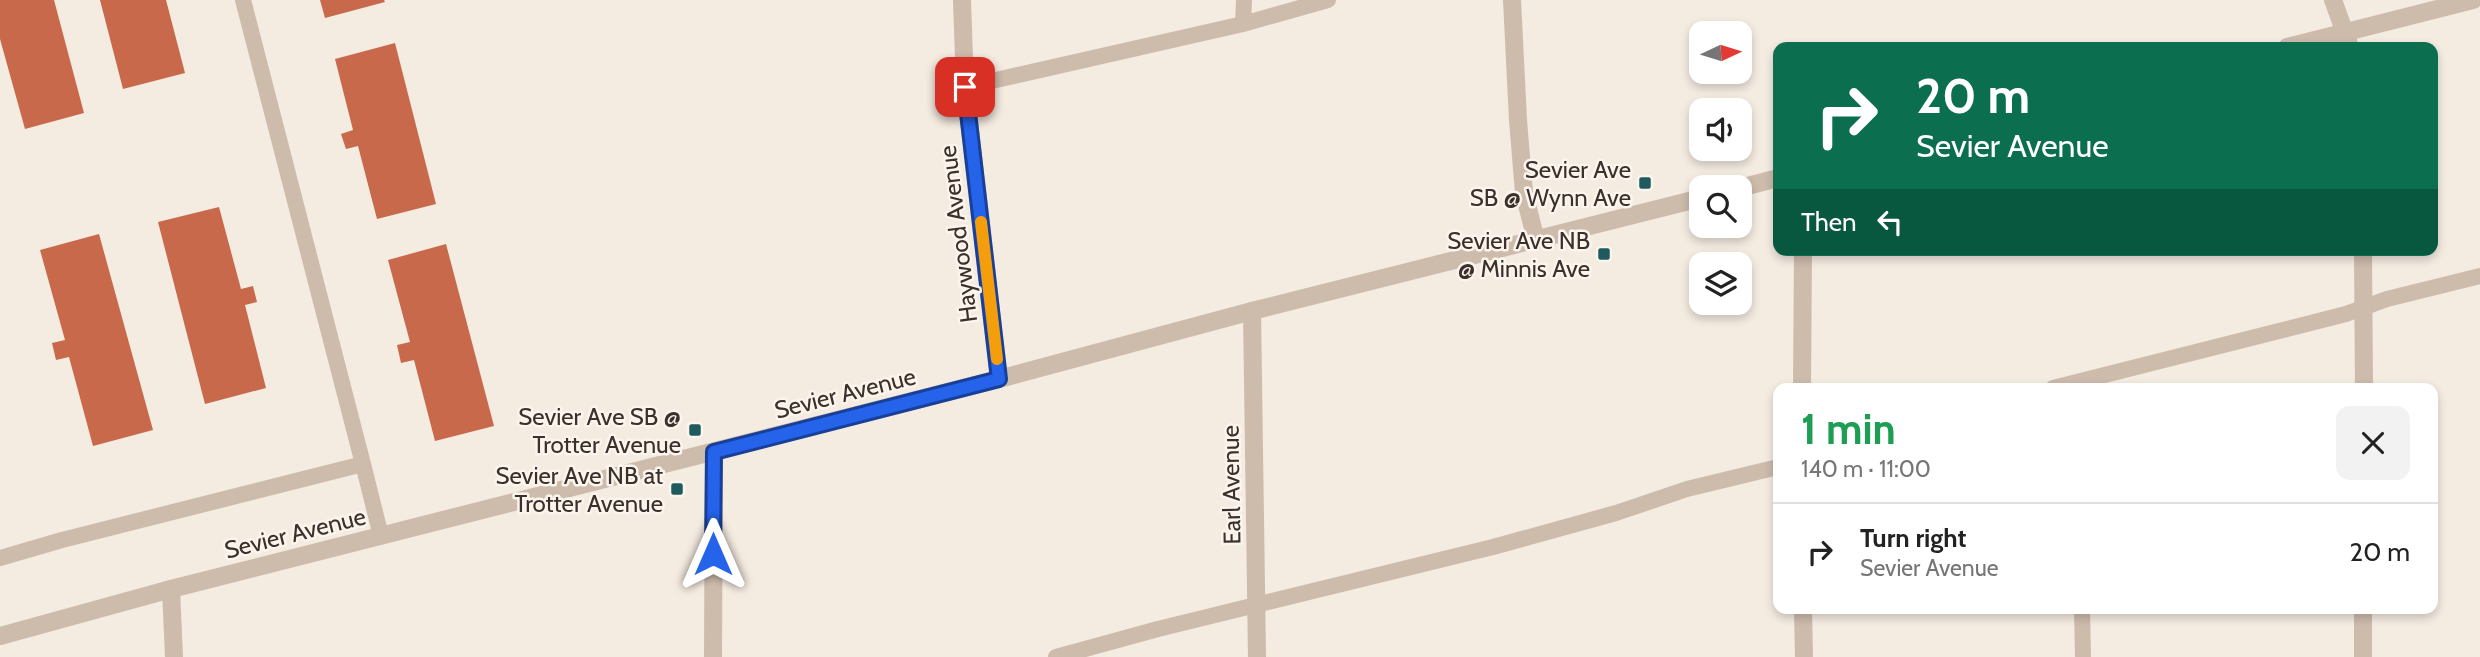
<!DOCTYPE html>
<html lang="en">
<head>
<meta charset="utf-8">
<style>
	body { margin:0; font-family:Cabin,sans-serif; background:#f2f2f2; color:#222; height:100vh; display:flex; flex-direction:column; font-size:26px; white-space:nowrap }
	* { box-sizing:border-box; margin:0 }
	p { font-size:23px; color:#767676 }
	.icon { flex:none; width:38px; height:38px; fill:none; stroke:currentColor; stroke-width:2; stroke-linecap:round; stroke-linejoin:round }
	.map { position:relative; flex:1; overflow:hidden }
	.panel { position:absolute; left:1773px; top:383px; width:665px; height:231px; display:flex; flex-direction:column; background:#fff; border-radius:14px; box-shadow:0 4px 10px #0003 }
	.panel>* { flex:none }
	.banner { position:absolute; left:1773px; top:42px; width:665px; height:214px; border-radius:14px; box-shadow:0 4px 10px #0003; background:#0b6e4f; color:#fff; overflow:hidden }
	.needle { width:46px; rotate:86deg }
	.controls { position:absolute; left:1689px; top:21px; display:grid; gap:14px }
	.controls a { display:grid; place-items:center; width:63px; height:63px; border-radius:14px; background:#fff; box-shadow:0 4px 10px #0003; font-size:35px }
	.pin { position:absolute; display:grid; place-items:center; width:60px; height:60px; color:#fff; margin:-30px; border-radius:14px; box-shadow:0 4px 10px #0006 }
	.me { position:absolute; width:77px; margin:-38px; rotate:0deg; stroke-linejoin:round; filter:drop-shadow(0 0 5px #0008) }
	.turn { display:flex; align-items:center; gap:24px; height:147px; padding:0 28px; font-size:32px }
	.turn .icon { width:91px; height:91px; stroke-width:2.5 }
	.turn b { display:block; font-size:49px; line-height:60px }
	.then { display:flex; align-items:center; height:66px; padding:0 28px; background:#0003; gap:14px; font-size:26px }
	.round { display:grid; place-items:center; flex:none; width:74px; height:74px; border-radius:14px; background:#f2f2f2 }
	.overview { display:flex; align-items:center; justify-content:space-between; height:119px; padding:0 28px }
	h1 { font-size:42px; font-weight:700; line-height:52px; color:#1e9e55 }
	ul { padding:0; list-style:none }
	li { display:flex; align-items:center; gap:21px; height:98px; padding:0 28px; border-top:2px solid #e0e0e0 }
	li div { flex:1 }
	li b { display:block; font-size:26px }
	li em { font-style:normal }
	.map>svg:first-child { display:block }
	.building { fill:#c8694b }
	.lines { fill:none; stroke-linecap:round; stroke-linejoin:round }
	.service { stroke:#cdbbac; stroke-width:16 }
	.minor { stroke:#cdbbac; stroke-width:18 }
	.tertiary { stroke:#cdbbac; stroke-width:18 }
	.route-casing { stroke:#184099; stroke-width:18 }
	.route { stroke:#2563eb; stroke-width:12 }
	.slow { stroke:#f59e0b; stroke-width:12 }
	.poi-dot { fill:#1f5a5e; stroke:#fbf5ee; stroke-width:2.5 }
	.labels { text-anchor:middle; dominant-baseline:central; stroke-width:5; stroke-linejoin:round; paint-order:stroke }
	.poi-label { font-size:24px; fill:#3b302b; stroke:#fbf5ee; text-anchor:end }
	.street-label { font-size:24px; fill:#3b302b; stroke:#fbf5ee }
</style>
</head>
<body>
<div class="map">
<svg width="2480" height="657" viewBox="0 0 2480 657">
	<rect width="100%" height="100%" fill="#f4ebe1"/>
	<!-- building -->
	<path class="building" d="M0 0H54L84 113 25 129 0 39Z
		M100 0H166L185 73 123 89Z
		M320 0H384L385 2 325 18Z
		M395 43 436 204 377 219 358 146 346 149 341 134 353 130 335 59Z
		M219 207 241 289 253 286 257 302 245 305 266 388 205 404 158 222Z
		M99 234 153 430 93 446 69 357 56 360 52 343 65 340 40 250Z
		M446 244 494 426 435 441 414 360 401 363 397 345 410 342 388 260Z"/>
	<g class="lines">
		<!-- service -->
		<path class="service" d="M1243 24 1244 0
			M965 87 1243 24 1328 0
			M2053 388 2346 314 2387 299 2480 276
			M363 464 381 536
			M0 558 62 540 363 464 243 0
			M2082 609 2083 657
			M1056 657 1158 629 1493 547 1616 513 1687 489 1778 467"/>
		<!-- minor -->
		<path class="minor" d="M962 0 965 87 999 379
			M1512 0 1518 120 1524 193 1536 240
			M2333 0 2350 47
			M2363 250 2364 388
			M1252 311 1257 657
			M1802 388 1803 250
			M171 589 174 657
			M1803 609 1804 657
			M713 657 714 452
			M2363 657V609"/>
		<!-- tertiary -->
		<path class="tertiary" d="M2287 47 2473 0
			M1740 188 1778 178
			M0 636 171 589 999 379 1252 311 1701 198"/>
	</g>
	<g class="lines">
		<!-- route casing -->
		<g class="route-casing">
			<path id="route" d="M713 554 714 452 999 379 965 87"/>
		</g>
		<!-- route -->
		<use href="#route" class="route"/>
		<!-- slow -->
		<path class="slow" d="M981 222 997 359"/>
	</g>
	<!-- markers -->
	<g class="poi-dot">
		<rect x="1638" y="176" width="14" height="14" rx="3.5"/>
		<rect x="1597" y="247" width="14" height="14" rx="3.5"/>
		<rect x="688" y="423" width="14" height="14" rx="3.5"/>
		<rect x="670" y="482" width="14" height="14" rx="3.5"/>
	</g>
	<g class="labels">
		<!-- poi labels -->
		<g class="poi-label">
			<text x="1631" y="169">Sevier Ave<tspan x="1631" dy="28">SB @ Wynn Ave</tspan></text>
			<text x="1590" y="240">Sevier Ave NB<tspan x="1590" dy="28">@ Minnis Ave</tspan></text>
			<text x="681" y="416">Sevier Ave SB @<tspan x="681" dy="28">Trotter Avenue</tspan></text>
			<text x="663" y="475">Sevier Ave NB at<tspan x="663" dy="28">Trotter Avenue</tspan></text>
		</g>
		<!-- street labels -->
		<g class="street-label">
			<text transform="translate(958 234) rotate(-97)">Haywood Avenue</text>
			<text transform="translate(845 393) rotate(-14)">Sevier Avenue</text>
			<text transform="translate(1231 485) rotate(-91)">Earl Avenue</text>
			<text transform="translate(295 533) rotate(-14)">Sevier Avenue</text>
		</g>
	</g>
</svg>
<div class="controls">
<a><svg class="needle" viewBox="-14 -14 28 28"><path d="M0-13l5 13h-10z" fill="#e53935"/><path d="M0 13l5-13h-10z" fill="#767676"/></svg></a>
<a><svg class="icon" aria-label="sound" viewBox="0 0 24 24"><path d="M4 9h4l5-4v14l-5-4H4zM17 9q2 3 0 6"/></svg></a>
<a><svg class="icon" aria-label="search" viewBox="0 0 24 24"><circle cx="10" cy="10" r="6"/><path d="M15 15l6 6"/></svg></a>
<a><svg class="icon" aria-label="layers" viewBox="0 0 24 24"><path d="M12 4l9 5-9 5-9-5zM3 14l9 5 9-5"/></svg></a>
</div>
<div class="pin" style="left:965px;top:87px;background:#d93025"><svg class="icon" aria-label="arrive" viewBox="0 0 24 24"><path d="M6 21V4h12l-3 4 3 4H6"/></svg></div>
<svg class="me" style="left:713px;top:554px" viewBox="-20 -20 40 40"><path d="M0-17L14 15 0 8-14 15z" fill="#2563eb" stroke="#fff" stroke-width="4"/></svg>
<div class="banner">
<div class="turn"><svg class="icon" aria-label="right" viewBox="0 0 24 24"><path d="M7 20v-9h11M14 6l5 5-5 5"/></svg><div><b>20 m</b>Sevier Avenue</div></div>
<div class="then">Then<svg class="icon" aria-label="left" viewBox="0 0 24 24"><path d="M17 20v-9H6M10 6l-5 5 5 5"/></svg></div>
</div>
<section class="panel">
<div class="overview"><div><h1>1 min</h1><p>140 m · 11:00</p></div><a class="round"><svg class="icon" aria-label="close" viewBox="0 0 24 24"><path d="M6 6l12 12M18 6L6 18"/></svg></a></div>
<ul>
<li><svg class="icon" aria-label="right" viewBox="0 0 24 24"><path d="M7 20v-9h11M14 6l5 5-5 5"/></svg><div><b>Turn right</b><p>Sevier Avenue</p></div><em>20 m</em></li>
</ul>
</section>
</div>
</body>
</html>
